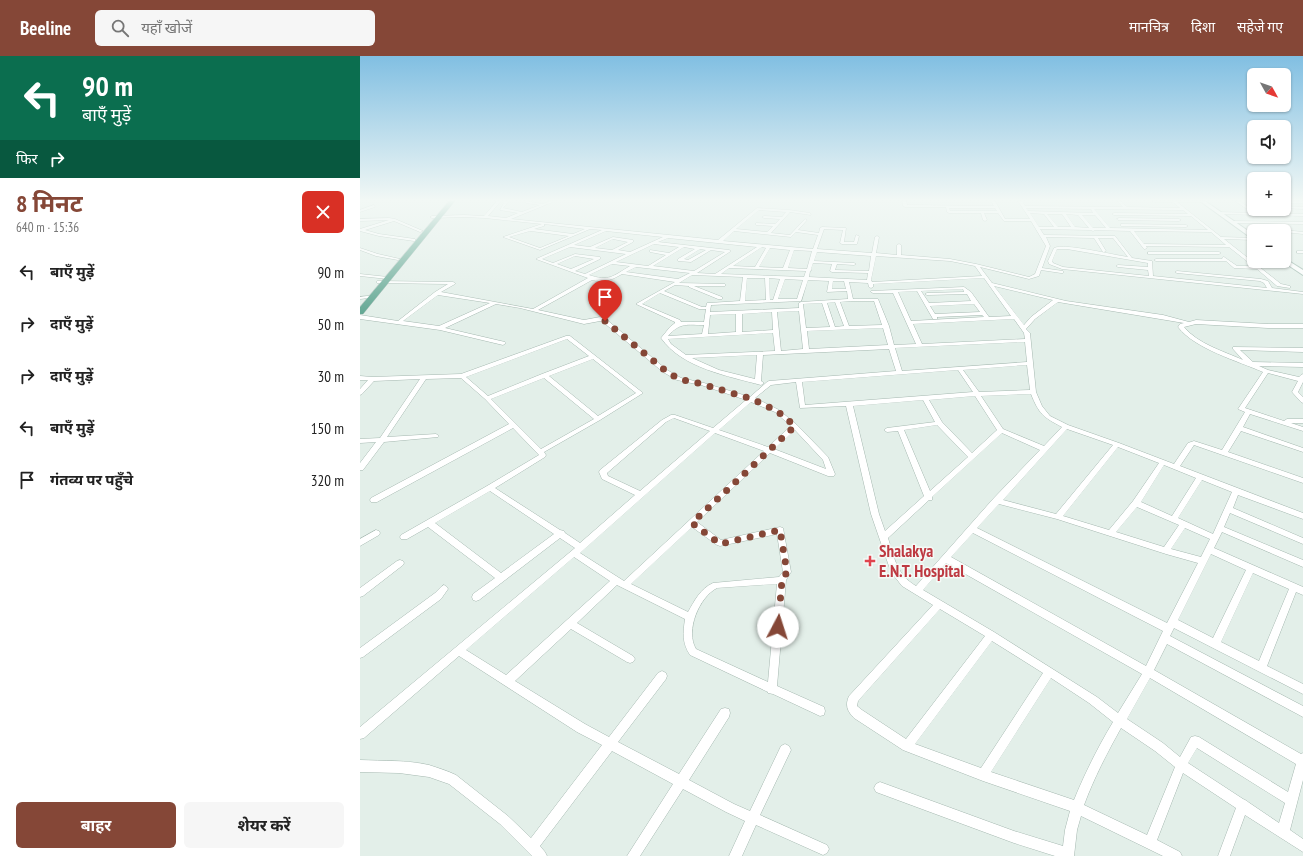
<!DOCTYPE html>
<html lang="hi">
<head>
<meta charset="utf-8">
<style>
	body { margin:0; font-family:"PT Sans Narrow","Noto Sans Devanagari",sans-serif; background:#f6f6f6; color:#222; height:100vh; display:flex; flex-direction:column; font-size:15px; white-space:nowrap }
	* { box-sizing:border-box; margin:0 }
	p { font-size:13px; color:#767676 }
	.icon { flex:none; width:22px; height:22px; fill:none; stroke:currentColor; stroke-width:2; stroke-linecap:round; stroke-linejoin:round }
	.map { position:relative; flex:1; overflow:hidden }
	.sheet { display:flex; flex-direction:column; background:#fff; width:360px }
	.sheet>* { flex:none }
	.top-card { background:#0b6e4f; color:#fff; overflow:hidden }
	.needle { width:26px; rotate:130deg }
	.tools { position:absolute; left:887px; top:12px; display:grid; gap:8px }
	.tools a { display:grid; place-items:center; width:44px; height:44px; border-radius:6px; background:#fff; box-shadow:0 1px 3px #0004; font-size:20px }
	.pin { position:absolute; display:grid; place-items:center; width:34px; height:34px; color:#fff; margin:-41px -17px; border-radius:50% 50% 50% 0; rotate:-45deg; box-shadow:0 0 4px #0007 }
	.pin .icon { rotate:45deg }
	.me { position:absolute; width:44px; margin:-22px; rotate:5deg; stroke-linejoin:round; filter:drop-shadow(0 0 3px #0008) }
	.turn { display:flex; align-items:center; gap:14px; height:84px; padding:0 16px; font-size:18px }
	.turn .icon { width:52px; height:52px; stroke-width:2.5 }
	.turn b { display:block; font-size:28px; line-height:34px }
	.then { display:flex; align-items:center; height:38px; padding:0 16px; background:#0003; gap:8px; font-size:15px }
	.round { display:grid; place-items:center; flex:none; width:42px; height:42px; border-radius:6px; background:#f6f6f6 }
	.head { display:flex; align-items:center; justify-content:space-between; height:68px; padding:0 16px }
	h1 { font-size:24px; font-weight:700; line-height:30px; color:#854737 }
	.action { display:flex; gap:8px; margin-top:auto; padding:8px 16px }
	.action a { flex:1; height:46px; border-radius:6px; background:#854737; color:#fff; font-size:16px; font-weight:700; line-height:46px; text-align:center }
	.action a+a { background:#f6f6f6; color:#222 }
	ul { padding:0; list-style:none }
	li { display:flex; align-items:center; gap:12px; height:52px; padding:0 16px }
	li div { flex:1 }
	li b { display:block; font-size:15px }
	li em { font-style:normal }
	header { display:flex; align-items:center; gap:24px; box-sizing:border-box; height:56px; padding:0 20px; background:#854737; color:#fff }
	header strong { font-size:19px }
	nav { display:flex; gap:22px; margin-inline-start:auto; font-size:14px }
	.search { width:280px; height:36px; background:#f6f6f6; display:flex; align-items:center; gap:10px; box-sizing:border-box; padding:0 14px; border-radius:6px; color:#767676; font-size:15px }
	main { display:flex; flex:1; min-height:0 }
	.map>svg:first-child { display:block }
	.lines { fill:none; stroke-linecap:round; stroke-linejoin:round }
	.street-casing { stroke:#a5b8b0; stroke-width:1 }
	.secondary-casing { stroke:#a1bbb1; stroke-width:2 }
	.primary-casing { stroke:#c1cac7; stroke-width:1 }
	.street { fill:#fff; fill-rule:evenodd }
	.secondary { fill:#fff; fill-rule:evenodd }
	.primary { fill:#64a894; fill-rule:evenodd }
	.route { stroke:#854737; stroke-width:7; stroke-dasharray:0 12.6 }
	.health-dot { fill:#e0444e; stroke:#f5faf7; stroke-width:1.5 }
	.labels { text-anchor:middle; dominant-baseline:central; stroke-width:3; stroke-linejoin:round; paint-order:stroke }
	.near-health-label { font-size:17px; font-weight:bold; fill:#be3a42; stroke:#f5faf7; text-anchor:start }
</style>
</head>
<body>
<header>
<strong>Beeline</strong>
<div class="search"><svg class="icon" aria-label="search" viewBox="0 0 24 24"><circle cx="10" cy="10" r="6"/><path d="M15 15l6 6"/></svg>यहाँ खोजें</div>
<nav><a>मानचित्र</a><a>दिशा</a><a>सहेजे गए</a></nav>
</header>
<main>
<section class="sheet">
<div class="top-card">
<div class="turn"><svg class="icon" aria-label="left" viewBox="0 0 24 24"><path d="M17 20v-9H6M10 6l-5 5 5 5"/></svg><div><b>90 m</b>बाएँ मुड़ें</div></div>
<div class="then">फिर<svg class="icon" aria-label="right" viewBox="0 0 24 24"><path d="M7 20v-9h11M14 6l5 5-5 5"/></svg></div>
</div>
<div class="head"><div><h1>8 मिनट</h1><p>640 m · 15:36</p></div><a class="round" style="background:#d93025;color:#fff"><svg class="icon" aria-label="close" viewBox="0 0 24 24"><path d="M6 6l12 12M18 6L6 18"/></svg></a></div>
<ul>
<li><svg class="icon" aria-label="left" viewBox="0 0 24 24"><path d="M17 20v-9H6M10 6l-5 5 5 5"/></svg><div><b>बाएँ मुड़ें</b></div><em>90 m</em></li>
<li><svg class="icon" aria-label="right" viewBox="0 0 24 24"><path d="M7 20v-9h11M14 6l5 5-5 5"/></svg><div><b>दाएँ मुड़ें</b></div><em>50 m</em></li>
<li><svg class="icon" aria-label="right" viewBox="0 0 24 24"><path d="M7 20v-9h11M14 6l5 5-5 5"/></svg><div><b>दाएँ मुड़ें</b></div><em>30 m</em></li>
<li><svg class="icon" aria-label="left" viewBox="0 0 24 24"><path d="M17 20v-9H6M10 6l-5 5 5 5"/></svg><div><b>बाएँ मुड़ें</b></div><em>150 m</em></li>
<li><svg class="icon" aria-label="arrive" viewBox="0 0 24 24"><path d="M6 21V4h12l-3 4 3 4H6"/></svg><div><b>गंतव्य पर पहुँचे</b></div><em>320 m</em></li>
</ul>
<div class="action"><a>बाहर</a><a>शेयर करें</a></div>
</section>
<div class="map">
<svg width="943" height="800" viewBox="0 0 943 800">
	<rect width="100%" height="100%" fill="#e3efe9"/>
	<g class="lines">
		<!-- street casing -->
		<g class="street-casing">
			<path id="street" d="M137 145H141L128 160 146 162 158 157 140 154 145 145H149L143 152 162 156 180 149 166 147 165 145 183 148 190 145H195L151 163 358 184 397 152 429 154 450 157 451 159 430 156 411 177 430 179 445 163 447 164 438 174 459 177 460 172 462 171 486 172 484 186H494L496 179 499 180 497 188H482L480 187 483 174 464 173 457 193 512 197 515 181 517 180 519 181 516 197 537 199V189L539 188 541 189V199L590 203 616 208 669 221 675 218 686 190 671 165H644L638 157H624L627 164 625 165 623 164 621 157H589L587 156 586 151H545L543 150 542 145H546L547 149 634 150 631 145H635L645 163H670L658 145H662L665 150 763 151 757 145H761L767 151 820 152 813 146H794L792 145H845L843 146H817L861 181 894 182V184L864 183 921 228 930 230V232L917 230 897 213 874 212 866 205H796L794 204 796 203H862L863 201H864L877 210H893L869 191 786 190 787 192 785 193H784L770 175 735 174 733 175 731 174 680 173 684 179 755 180 772 202 792 205 793 220 907 232 904 227 900 225 817 217 815 216 817 215 901 223 908 225 912 232 943 236V238L702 213 689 208 688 205 694 192C705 187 753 199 768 201L753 182H738L746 195 744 196H743L734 182 686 181 690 190 682 212 703 215V217H701L681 214 679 220 669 223 620 211 632 227 706 245 803 259 829 266 836 264 908 268H943V272H908L836 268 824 271C838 288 863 295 883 304L873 293V291L943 292V296L880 294 893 306 943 307V311L899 310 908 314 939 321 941 319 943 318V326L938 336 943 341V347L941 346 932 336 938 325 908 317 885 352 924 365 927 363H943V367H931L943 371V375L890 358 883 371 943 392V396L881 375 868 396 943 422V427L834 389 820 410 943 457V463L878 439 873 452 943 482V488L870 457 864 471 943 504V511L862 476 854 492 943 531V539L936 536 907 610 943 628V638L814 572 810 580 943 650V661L807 588 794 614 941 698 943 697V724L930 774 943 783V796L885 759 870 800H858L876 752 823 717 797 784 820 796 822 800H803L721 760 717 774 714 800H695L654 787 516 736 514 732 516 728 520 726 654 775 703 790 705 774 710 755 623 725 543 694 494 662C487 655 485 649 489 640L573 549 542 530 531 516 511 458 486 350 440 352 436 326 411 329 395 342 419 354 437 369 468 401 475 418 474 420H468L410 397 337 466 361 484 420 471 423 472 431 516 426 524 417 630 464 651 465 655 464 659 460 660 413 638 408 637V636L330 599C322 587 323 577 325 563L257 529 217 567 273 600 275 603 273 606 270 607 267 606 211 573 155 625 225 668 249 681 298 617 302 615 306 617 307 620 306 623 258 686 319 718 361 653 365 652 369 653 370 657 369 661 329 724 374 748 390 755 421 690 425 688 429 690 431 694 400 759 467 789 469 793 467 797 463 799 396 769 382 800H369L385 765 366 756 323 733 280 800H267L313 728 252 695 180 790 185 796 187 800H172L140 768 89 728 69 721 39 717 0 716V704C23 705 47 704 69 709 78 712 88 715 96 719L148 760 171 782 242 689 217 676 99 600 4 682 0 683V671L215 492 200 482 119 544 116 545 113 544 112 541 113 538 135 522 68 471 47 483H41L40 481 41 479 127 430 179 399 153 372 17 446H11L10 444 11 442 149 368 125 343 101 322 66 323 27 381 76 378 79 380 78 381 24 386 3 414H0V407L16 386 0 387V383L20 382 60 323 14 325 2 338 0 339V333L8 324H0V320L12 321 101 318 206 280H210L283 337 240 364 184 396 186 399 185 401 135 432 200 474 204 475 205 477 220 487 275 439 242 423 239 416 240 414 302 364 311 359H315L353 372 386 344 341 329 317 324 303 316 243 266 240 265 224 268 160 252 136 248 85 272 145 286 146 287 143 289 80 274 0 263V259L38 265 75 236 88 228 17 227V225H19L93 226 95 227V228L81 236 173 253 228 222 176 203 242 174 230 173 180 194 143 181 182 168 125 162 104 161 72 162 70 161 72 160 104 159 124 160ZM589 152H635L637 155H590ZM666 152 731 153 733 157 668 155ZM734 153 823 154 828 158 754 157 752 158 754 159 831 160 848 174 750 172ZM399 154 426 156 422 161 404 160 402 161 404 162 420 163 415 168 396 167V169H397L413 170 407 176 376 173ZM670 157 684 158 694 171H679ZM687 158H702L711 171H698ZM706 158 718 159 729 172 715 171ZM722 159H735L746 172H733ZM184 168 225 173 213 178 174 173 184 170ZM170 175H171L209 180 180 192 149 181ZM246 175 303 181 270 196 258 194 273 186V184L253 181 230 191 214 189ZM374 175 431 181 436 176 458 179 453 193 363 185ZM774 175 851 176 866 189 784 188ZM308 182 397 191 355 218 337 217 371 195 369 194 298 186ZM253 183 268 186 252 194 235 192ZM294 188 319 191 309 197 290 194V196L306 199 288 210 256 206ZM210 191 266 198 225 218 215 215 240 203V201L215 198 193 207 182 203ZM324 191 335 193 318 203V205L331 206 351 194 365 196 334 215 293 210ZM402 191 406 192 395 211 373 210ZM410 192 430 194 423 212 399 211ZM340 193 346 194 328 204 324 203ZM697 193H707L788 207V211L758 209 756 210 758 211 788 214 789 220 703 211 693 207 692 205ZM434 194 452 195 447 213 428 212ZM457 196 511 200 509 215 475 214 477 208 494 209 496 208 494 207 454 205ZM215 200 234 203 211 213 197 208ZM516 200 590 205 615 210 622 220 512 226 511 224ZM453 207 472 208 470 215 472 216 508 217 507 224 449 221 450 215 452 214 451 213ZM252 208 270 210C253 220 249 226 229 219ZM276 211 330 217 318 223 266 216ZM369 212 446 215 444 221 361 218ZM262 218 315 226 276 248 315 266V267L310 271 301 282C322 312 368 320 401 329L404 327 401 325 403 299 529 293 536 315 409 325 407 326 390 341 344 327 321 322 307 314 247 264 240 261 224 264 178 254 232 224C244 227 252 224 262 218ZM332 219 383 221 380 245 349 247H347L346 251H342L304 235 315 229 329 230V231L358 243H362V241L334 230H365V228L319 227ZM387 222H405L406 244 385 245ZM409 222 420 223 413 244H410ZM624 222 651 260 629 261 611 236 604 231 511 235V236L513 237H533L556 288 534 289 529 270 518 243H493L489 226 508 227 509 231 511 232 513 231V228ZM425 223 443 224 437 243H418ZM448 224 469 225 467 236 487 235 488 243 441 246 439 247V252L350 256 351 249 441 245ZM473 225H484L486 233H472ZM634 230 693 244 671 261 664 269ZM603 233 604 236 567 237 565 238 567 239 607 238 611 245 569 247 561 235ZM557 235 573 263H577V261L622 259 624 261 551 265 538 236ZM300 237 339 253H346L344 266H321L320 264 282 248ZM78 239 130 247 79 270 43 265ZM491 245H514L522 269 489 270 480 246ZM475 246 484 270 475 271 467 247ZM698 246 824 267 820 268 818 271C835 293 878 305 903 316L878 353 885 356 862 394 834 385 828 387 814 408 759 387 708 369 690 360 682 350 676 336 670 277 666 273 675 263ZM462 247 470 271 446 272 443 248ZM614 248 620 256 575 258 570 250ZM439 255 443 293 421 295 417 256ZM412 256 413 274 382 276V258ZM376 258V276L348 278 350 259ZM654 263 664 277 665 283 562 288 553 268ZM344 269 342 278 308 280C320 266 327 269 344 269ZM523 272 528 289 449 293 447 275ZM413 277 415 295 326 299 311 288 308 283ZM207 283 229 300 182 318 128 340 106 321ZM665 286 667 306 542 315 535 292ZM397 299 395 323 359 314 332 302ZM233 303 276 337 238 360 189 320ZM667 309 670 334 619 336 603 314ZM598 314 613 336 445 349 442 326ZM184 322 234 363 181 393 131 343ZM671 338C679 358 683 361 702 371L684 390 643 373 621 340ZM615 340 637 374 612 397 582 366 569 344ZM563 344 575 366 527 372 524 374 527 376 538 375 564 440 525 475 519 458 493 350ZM391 346 415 356 431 370 408 391 359 374ZM314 362 350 375 280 435 248 420 247 417 306 366ZM577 369 608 401 570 435 544 374ZM707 373 753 389 696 458 643 444ZM435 374 463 404 466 413 414 393ZM355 377 404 395 264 525 220 497ZM642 377 680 394 633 443 556 530C537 519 534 502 528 482L569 444H572V441ZM758 391 799 407 773 445 749 474 703 460ZM804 409 836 422 812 460 781 446ZM842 424 872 436 853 478 818 462ZM130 435 194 478 141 517 75 467ZM639 448 697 463 806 498 838 507 807 567 617 472ZM777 451 819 469 804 491 756 476ZM332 471 357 489 360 490 417 478 423 516 419 521 353 527C340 533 335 544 328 556L271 528ZM825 472 850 483 841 501 811 493ZM613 477 803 575 786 610 591 501ZM851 498 886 514 853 582 818 564ZM214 501 250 525 146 619 106 594ZM586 507 782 618 758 657 737 641 634 576 563 534ZM893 517 929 533 899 605 861 586ZM417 528 408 626 336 593C325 575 339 541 357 532ZM580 553 625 580 546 683 502 654 497 650 498 645ZM632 585 683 617 621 712 555 688ZM691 622 729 647 753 666C738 691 725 717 714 744L631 716ZM790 622 936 708 928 736 839 681 835 680 831 681 820 701 803 687 767 663ZM761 672 795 695 815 711 787 779 724 749C734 722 747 697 761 672ZM837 692 925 747 919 767 888 746 887 745 883 743 828 707Z
				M875 145H879L898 157 943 158V160L858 158 859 156 893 157Z
				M924 145H943V147H924Z
				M14 149 15 151 0 156V154Z
				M924 150 943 151V153L924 152Z
				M29 162 35 163 63 175 60 176 34 165 5 174 19 178 55 183V185H54L19 180 0 175V173L29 164 0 165V163Z
				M759 162 819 163 821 164 819 165 758 164 757 163Z
				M871 165 943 166V168L872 167H871Z
				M762 168 826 169 828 170 826 171 761 170V168Z
				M924 174 943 176V178L924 176V175H922Z
				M0 192 18 198 40 203 38 204 16 200 0 194Z
				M937 195H943V197H937Z
				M788 196H859L861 197 859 198H788Z
				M0 218 28 221 30 222 28 223 0 220Z
				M7 240H9V242L0 243V241Z
				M16 474 19 475 20 477 19 479 0 490V483Z
				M40 504 43 505 44 507 43 509 3 540 0 541V532L37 505Z
				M84 529 87 531 88 533 81 543 3 601 0 602V592L75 537 81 531Z"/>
		</g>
		<!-- secondary casing -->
		<g class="secondary-casing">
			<path id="secondary" d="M840 145H845L894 179V184Z
				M924 202 943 214V219L922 205H924Z"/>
		</g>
		<!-- primary casing -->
		<g class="primary-casing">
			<path id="primary" d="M89 145H95L3 258H0V251Z"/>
		</g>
		<!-- street -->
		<use href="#street" class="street"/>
		<!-- secondary -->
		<use href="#secondary" class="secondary"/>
		<!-- primary -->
		<use href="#primary" class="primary"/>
	</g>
	<!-- sky -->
	<linearGradient id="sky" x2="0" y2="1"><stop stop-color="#81bfe2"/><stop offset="0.56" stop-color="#f2f8f5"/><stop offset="1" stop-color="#f2f8f5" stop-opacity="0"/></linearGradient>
	<rect width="943" height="257" fill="url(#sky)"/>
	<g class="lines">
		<!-- route -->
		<path class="route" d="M245 265 306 315 319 323 342 328 392 343 417 355 435 370 332 467 360 488 420 474 427 516 422 524 418 571"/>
	</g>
	<!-- markers -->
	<path class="health-dot" d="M508 499h4v4h4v4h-4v4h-4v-4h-4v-4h4z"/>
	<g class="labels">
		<!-- near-health labels -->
		<g class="near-health-label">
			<text x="519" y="495">Shalakya<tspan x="519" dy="20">E.N.T. Hospital</tspan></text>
		</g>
	</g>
</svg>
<div class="tools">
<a><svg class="needle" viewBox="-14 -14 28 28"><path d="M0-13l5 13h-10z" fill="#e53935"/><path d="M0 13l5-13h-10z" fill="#767676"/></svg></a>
<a><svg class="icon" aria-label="sound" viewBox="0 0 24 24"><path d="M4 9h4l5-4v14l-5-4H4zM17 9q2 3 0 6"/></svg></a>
<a>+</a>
<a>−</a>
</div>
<div class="pin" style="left:245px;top:265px;background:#d93025"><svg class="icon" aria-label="arrive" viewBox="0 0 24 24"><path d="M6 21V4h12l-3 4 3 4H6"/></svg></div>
<svg class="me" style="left:418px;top:571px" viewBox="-20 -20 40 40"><circle r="19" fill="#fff"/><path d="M0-13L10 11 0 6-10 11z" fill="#854737"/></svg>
</div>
</main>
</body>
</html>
